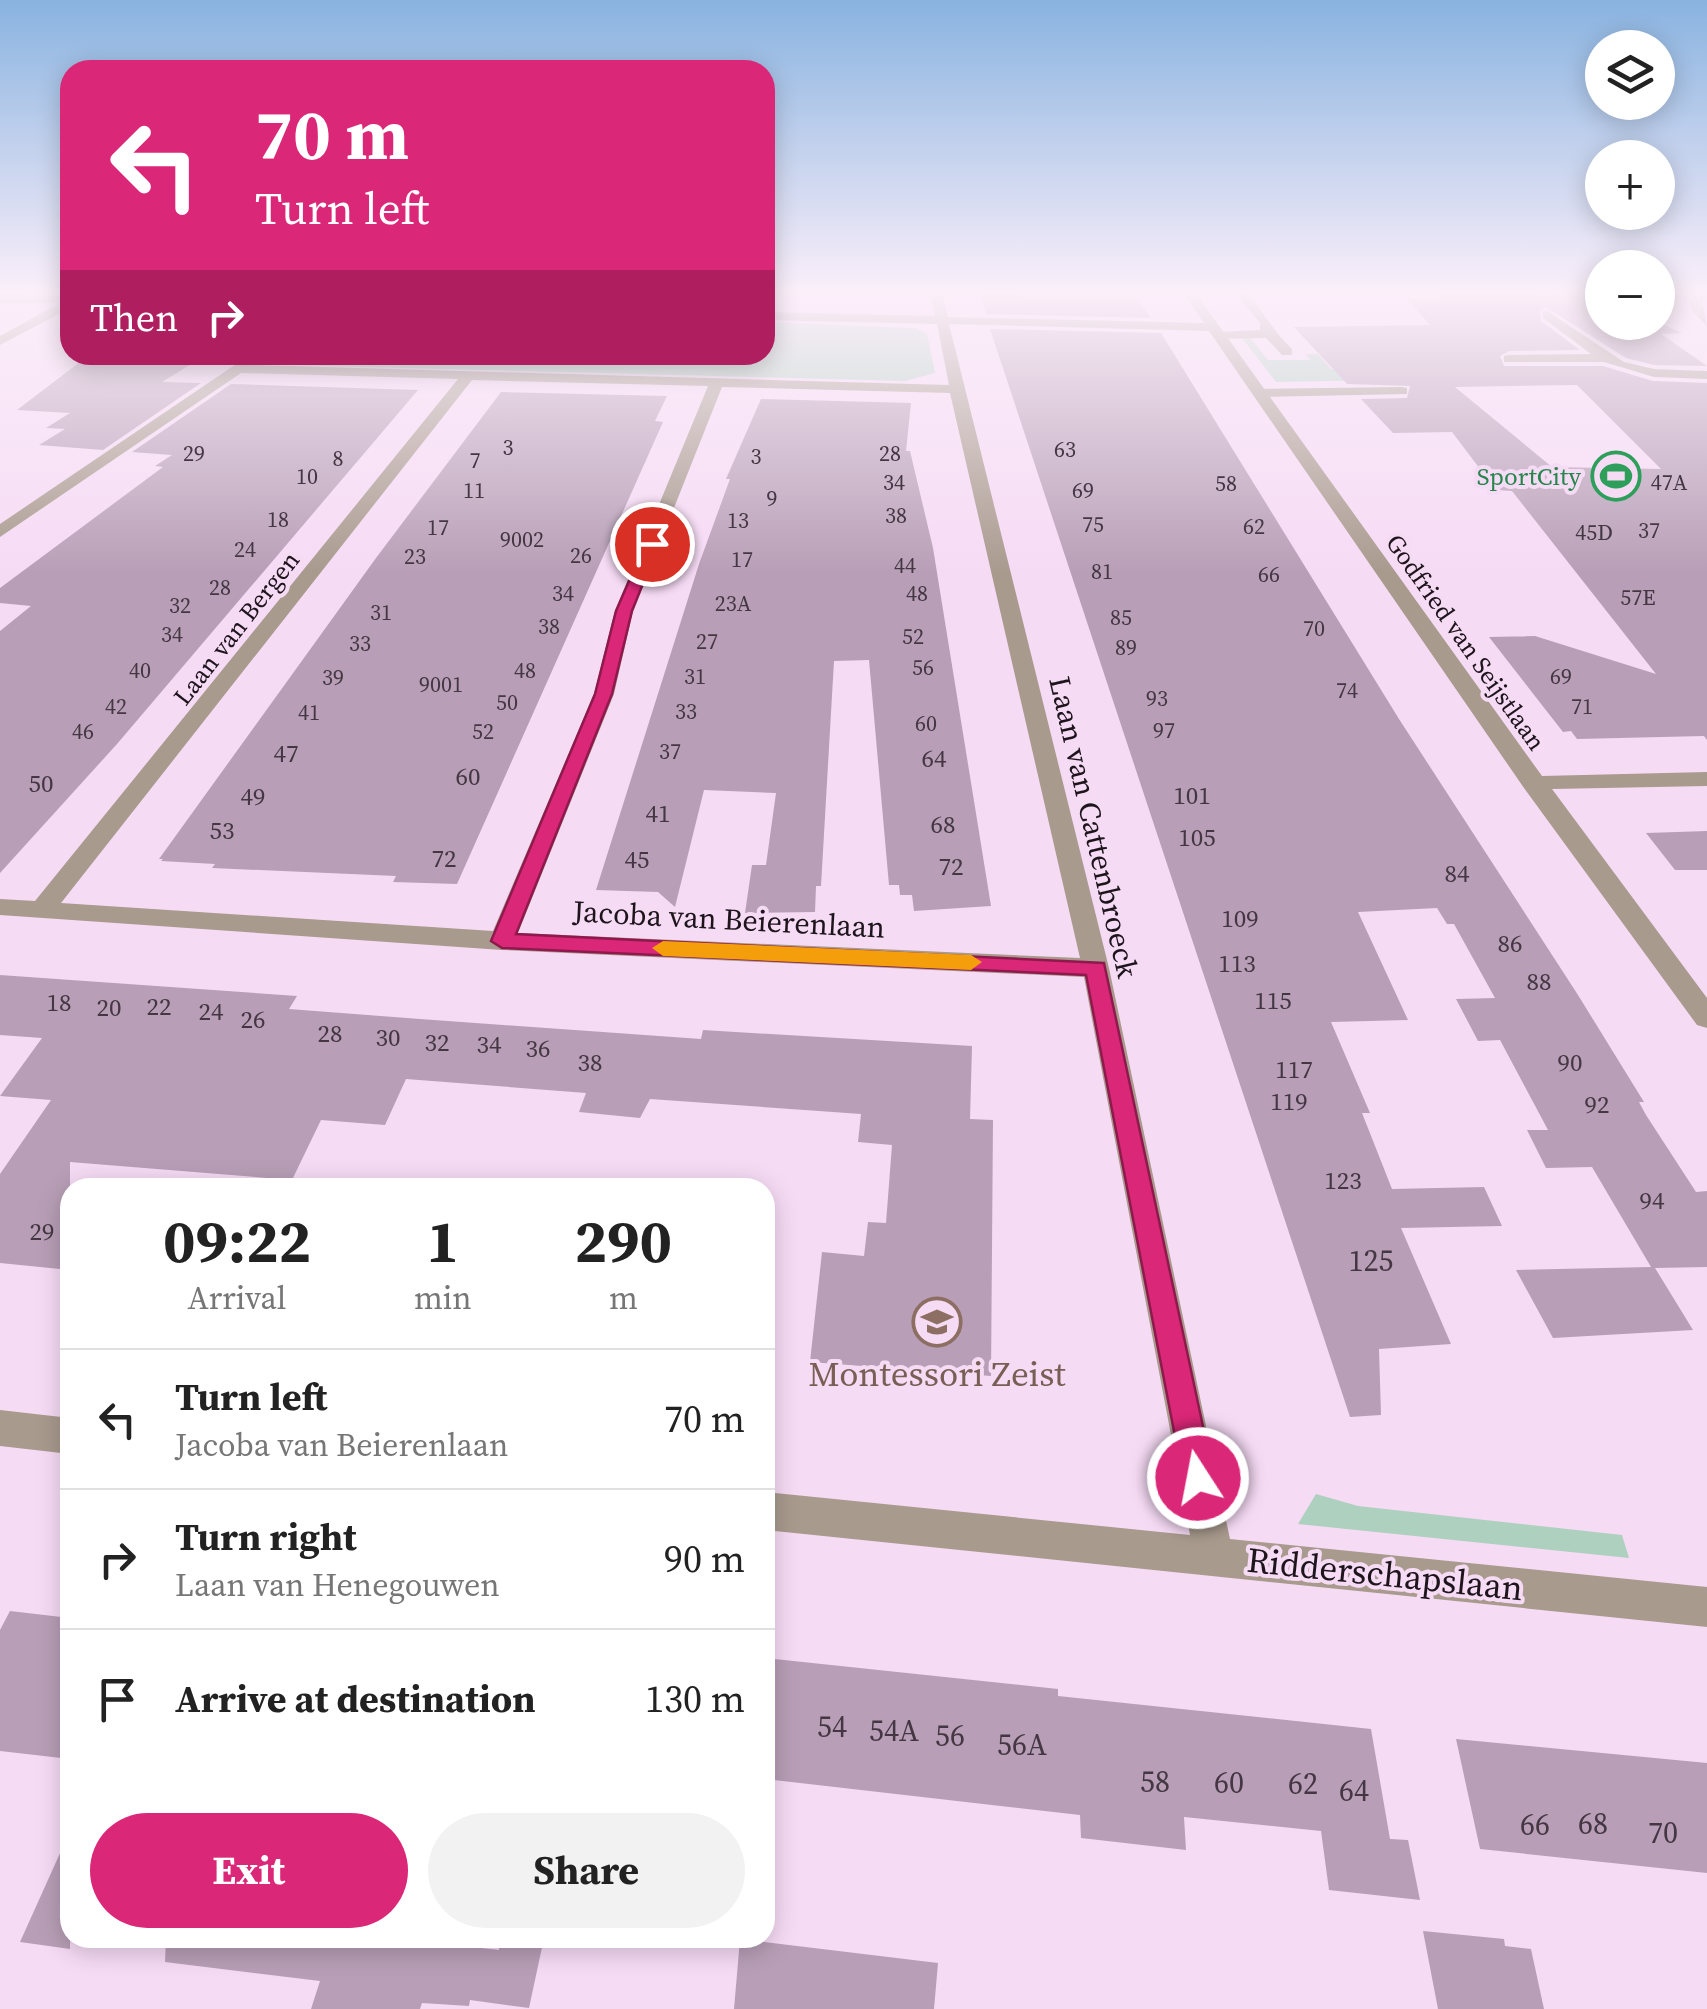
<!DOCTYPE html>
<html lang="en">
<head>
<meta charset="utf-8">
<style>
	body { margin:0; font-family:"Source Serif 4",serif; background:#f2f2f2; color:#222; height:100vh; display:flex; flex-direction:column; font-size:38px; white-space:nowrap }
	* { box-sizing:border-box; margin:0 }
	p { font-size:32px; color:#767676 }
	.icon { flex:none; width:55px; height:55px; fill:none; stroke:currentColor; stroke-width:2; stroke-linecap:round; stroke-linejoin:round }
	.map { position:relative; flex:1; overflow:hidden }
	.side { position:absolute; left:60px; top:1178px; width:715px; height:770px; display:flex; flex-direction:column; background:#fff; border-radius:30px; box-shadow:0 5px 25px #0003 }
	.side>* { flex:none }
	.guide { position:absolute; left:60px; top:60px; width:715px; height:305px; border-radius:30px; box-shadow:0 5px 25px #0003; background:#db2777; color:#fff; overflow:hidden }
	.tools { position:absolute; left:1585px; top:30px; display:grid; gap:20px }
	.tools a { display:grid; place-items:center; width:90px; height:90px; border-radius:50%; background:#fff; box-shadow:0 5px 25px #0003; font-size:50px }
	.pin { position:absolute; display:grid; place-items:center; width:85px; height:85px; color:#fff; margin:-42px; border:5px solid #fff; border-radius:50%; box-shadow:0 2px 10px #0007 }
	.me { position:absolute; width:110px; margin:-55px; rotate:349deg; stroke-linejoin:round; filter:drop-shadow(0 0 8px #0008) }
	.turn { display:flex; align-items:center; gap:35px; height:210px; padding:0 30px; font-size:45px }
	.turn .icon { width:130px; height:130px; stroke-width:2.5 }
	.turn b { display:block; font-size:70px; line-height:85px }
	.then { display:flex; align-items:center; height:95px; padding:0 30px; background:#0003; gap:20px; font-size:38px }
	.eta { display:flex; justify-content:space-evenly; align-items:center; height:170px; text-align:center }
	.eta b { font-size:60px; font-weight:700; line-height:70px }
	.button { display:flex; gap:20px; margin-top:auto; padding:20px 30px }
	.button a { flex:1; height:115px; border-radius:60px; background:#db2777; color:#fff; font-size:40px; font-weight:700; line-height:115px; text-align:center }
	.button a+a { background:#f2f2f2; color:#222 }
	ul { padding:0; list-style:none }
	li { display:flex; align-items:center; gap:30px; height:140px; padding:0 30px; border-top:2px solid #e0e0e0 }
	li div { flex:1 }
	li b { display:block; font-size:38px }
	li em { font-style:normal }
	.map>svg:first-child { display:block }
	.green { fill:#add1be }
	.building { fill:#b89fb7; fill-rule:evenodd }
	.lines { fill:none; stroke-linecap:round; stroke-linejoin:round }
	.service { fill:#a89a8d; fill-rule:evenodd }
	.minor { fill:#a89a8d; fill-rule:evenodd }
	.route { fill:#db2777; stroke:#8e194d; stroke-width:2.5 }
	.slow { fill:#f59e0b }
	.labels { text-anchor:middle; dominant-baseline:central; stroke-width:8; stroke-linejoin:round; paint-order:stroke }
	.far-number-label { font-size:22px; fill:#443743 }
	.far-leisure-label { font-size:25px; fill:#27864d; stroke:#f6dbf5; text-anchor:end }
	.far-street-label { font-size:25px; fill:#1d141c; stroke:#f6dbf5 }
	.number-label { font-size:25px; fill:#443743 }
	.street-label { font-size:30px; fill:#1d141c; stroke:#f6dbf5 }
	.near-number-label { font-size:30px; fill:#443743 }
	.near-education-label { font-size:35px; fill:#785e54; stroke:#f6dbf5 }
	.near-street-label { font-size:35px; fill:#1d141c; stroke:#f6dbf5 }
</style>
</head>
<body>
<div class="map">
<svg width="1707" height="2009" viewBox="0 0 1707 2009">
	<rect width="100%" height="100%" fill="#f6dbf5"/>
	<!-- green -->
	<path class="green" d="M765 322 916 328 927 334 935 373 905 381 291 365 275 358 765 355Z
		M1242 338H1250L1268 360H1310L1306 354H1318L1331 369 1372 368 1383 380 1276 382Z
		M1316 1494 1358 1506 1622 1535 1629 1558 1298 1524Z"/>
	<!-- building -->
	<path class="building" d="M979 291 1030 297H1137L1151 318 986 314Z
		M1454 291H1532L1539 296 1595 292 1602 296V322H1658L1682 333 1661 334 1707 366 1654 365 1626 358 1546 307 1540 310 1541 321 1580 350 1509 351 1500 356 1504 366H1603L1653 381 1707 383V740L1704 736 1577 739 1571 731 1563 732 1489 637 1535 636 1656 674 1512 491 1496 490 1452 432 1393 433 1361 399 1407 398 1410 386 1347 384 1294 327 1430 325 1407 299H1440L1435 294H1457ZM1577 385 1661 469 1552 467 1455 387Z
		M990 329 1161 333 1399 719 1578 995 1644 1102H1639L1646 1115 1696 1192 1707 1191V1267L1655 1268 1693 1330 1553 1338 1516 1270 1651 1267 1592 1167 1546 1168 1527 1130H1548L1500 1040 1478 1041 1456 999 1495 998 1454 924H1447L1437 908 1358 912 1408 1020 1331 1022 1370 1113H1362L1392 1189 1484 1187 1502 1226 1401 1228 1451 1344 1379 1349 1381 1415 1350 1417Z
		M89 355H206L162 382 201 383 103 450 39 445 65 429 46 428 70 413 17 410Z
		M231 384 418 390 117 744 0 873V631L31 606 0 603V588L163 467 155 466 172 455 132 452Z
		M501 392 667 396 655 421 663 422 457 884 393 882 396 876 212 868 215 864 161 861 163 859H159L376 558Z
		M761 399 911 403 906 451H910L933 548 991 906 914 911 912 895H900L899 885H889L869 660 834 661 821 886H816L815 912 745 913 752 865H766L776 793 704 790 675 907 658 892 596 890 699 564 730 479H726Z
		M1707 831V870H1675L1646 833Z
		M0 975 297 996 289 1009 420 1019 701 1039 703 1030 972 1046 970 1119 993 1120 991 1376 810 1362 822 1252 864 1256 868 1222 886 1223 892 1145 858 1142 861 1114 650 1099 640 1118 579 1112 586 1093 406 1079 385 1125 321 1120 292 1180 70 1162V1270L0 1263V1174L51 1100 0 1096 42 1038 0 1035Z
		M10 1611 70 1618V1759L0 1751V1630Z
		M765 1658 1058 1689V1696L1371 1729 1390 1839 1408 1840 1420 1900 1329 1890 1321 1831 1184 1817 1186 1850 1081 1838 1080 1815 765 1779Z
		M1456 1739 1707 1763V1873L1480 1849Z
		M70 1831V1949L20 1942Z
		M1423 1931 1504 1939 1505 1946 1531 1949 1544 2009H1438Z
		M166 1938H392L499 1950V1938H544L529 2008 470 2000 469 2006 422 2003 420 2009H311L320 1981 165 1962Z
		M740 1939 938 1963 934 2009H734Z"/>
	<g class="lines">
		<!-- service -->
		<path class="service" d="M1233 291H1246C1263 311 1273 331 1292 349V355H1282L1266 338 1214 339 1213 336 1219 332 1260 330V323Z
			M1402 387 1407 388V394L1260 397 1253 393 1260 389Z"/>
		<!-- minor -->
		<path class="minor" d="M930 291H942L948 317 1204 323 1182 291H1194L1542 776 1707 772V786L1552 789 1707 998V1028L1697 1025 1524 788 1209 331 949 324 1109 968 1230 1539 1707 1587V1627L765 1530V1492L1190 1535 1084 977 502 950 0 915V899L35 901 458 379 241 373 0 537V524L248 356 260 359 253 365 949 385 937 324 765 320V312L935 316ZM472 380 708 386 615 611 594 694 493 931 61 903ZM722 387 950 393 1080 958 518 933 614 694 633 611Z
			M1697 291H1707L1702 301 1707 326 1692 311 1690 301Z
			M0 295 70 296V308L0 345V336L60 303H0Z
			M1547 311 1624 362 1654 369 1707 371V379L1654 377 1604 362H1504V356L1509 355 1591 354 1543 318V312Z
			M0 1410 70 1418V1454L0 1446Z"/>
	</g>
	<!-- sky -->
	<linearGradient id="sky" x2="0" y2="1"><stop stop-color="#89b3e0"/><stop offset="0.51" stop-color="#fbeffa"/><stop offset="1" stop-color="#fbeffa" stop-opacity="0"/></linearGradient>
	<rect width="1707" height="573" fill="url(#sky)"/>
	<!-- route -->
	<path class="route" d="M652 539 659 544 632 611 612 694 516 934 1104 963 1214 1478 1209 1489 1198 1493 1187 1489 1183 1478 1086 975 502 948 491 941 595 694 616 611 645 544Z"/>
	<!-- slow -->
	<path class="slow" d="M663 941 971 955 982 962 971 970 663 956 652 948Z"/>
	<!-- icons -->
	<defs>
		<g id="stadium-ring" transform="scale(2.5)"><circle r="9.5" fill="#f6dbf5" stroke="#2e9e5b" stroke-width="1.5"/><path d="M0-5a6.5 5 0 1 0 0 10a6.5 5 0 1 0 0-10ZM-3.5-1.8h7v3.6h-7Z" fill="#2e9e5b"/></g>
		<g id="school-ring" transform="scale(2.5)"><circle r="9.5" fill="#f6dbf5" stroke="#8d6e63" stroke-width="1.5"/><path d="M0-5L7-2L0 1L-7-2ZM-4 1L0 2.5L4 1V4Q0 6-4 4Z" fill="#8d6e63"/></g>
	</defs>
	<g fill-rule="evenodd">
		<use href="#stadium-ring" x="1616" y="476"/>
		<use href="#school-ring" x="937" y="1322"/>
	</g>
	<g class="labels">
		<!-- far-number labels -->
		<g class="far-number-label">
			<text x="508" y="447">3</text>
			<text x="1065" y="449">63</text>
			<text x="194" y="453">29</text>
			<text x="890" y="453">28</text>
			<text x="756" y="456">3</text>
			<text x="338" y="458">8</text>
			<text x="475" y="460">7</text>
			<text x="307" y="476">10</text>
			<text x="894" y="482">34</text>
			<text x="1669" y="482">47A</text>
			<text x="1226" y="483">58</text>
			<text x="474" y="490">11</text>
			<text x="1083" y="490">69</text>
			<text x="772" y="498">9</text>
			<text x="896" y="515">38</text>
			<text x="278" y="519">18</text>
			<text x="738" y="520">13</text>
			<text x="1093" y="524">75</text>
			<text x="1254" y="526">62</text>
			<text x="438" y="527">17</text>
			<text x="1649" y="530">37</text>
			<text x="1594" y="532">45D</text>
			<text x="522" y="539">9002</text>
			<text x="245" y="549">24</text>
			<text x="581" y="555">26</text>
			<text x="415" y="556">23</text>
			<text x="742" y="559">17</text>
			<text x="905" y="565">44</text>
			<text x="1102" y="571">81</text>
			<text x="1269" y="574">66</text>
			<text x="220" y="587">28</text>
			<text x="563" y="593">34</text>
			<text x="917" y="593">48</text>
			<text x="1638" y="597">57E</text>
			<text x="733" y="603">23A</text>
			<text x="180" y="605">32</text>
			<text x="381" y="612">31</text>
			<text x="1121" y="617">85</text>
			<text x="549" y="626">38</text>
			<text x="1314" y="628">70</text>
			<text x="172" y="634">34</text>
			<text x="913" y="636">52</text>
			<text x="707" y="641">27</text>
			<text x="360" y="643">33</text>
			<text x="1126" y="647">89</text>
			<text x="923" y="667">56</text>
			<text x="140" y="670">40</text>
			<text x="525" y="670">48</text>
			<text x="695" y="676">31</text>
			<text x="1561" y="676">69</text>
			<text x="333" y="677">39</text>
			<text x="441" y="684">9001</text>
			<text x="1347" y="690">74</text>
			<text x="1157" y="698">93</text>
			<text x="507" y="702">50</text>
			<text x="116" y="706">42</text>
			<text x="1582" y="706">71</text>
			<text x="686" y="711">33</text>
			<text x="309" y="712">41</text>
			<text x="926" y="723">60</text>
			<text x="1164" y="730">97</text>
			<text x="83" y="731">46</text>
			<text x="483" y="731">52</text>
			<text x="670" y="751">37</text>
		</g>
		<!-- far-leisure labels -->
		<g class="far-leisure-label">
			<text x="1581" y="476">SportCity</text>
		</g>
		<!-- far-street labels -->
		<g class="far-street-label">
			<text transform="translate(236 628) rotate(-52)">Laan van Bergen</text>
			<text transform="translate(1466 642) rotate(55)">Godfried van Seijstlaan</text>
		</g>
		<!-- number labels -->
		<g class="number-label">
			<text x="286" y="753">47</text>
			<text x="934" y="758">64</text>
			<text x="468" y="776">60</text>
			<text x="41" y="783">50</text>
			<text x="1192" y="795">101</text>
			<text x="253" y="796">49</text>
			<text x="658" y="813">41</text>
			<text x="943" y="824">68</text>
			<text x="222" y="830">53</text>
			<text x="1197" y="837">105</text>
			<text x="444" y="858">72</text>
			<text x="637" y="859">45</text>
			<text x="951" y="866">72</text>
			<text x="1457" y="873">84</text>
			<text x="1240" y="918">109</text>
			<text x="1510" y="943">86</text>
			<text x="1237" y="963">113</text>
			<text x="1539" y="981">88</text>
			<text x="1273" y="1000">115</text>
			<text x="59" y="1002">18</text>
			<text x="159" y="1006">22</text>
			<text x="109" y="1007">20</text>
			<text x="211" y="1011">24</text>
			<text x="253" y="1019">26</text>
			<text x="330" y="1033">28</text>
			<text x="388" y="1037">30</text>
			<text x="437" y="1042">32</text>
			<text x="489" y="1044">34</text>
			<text x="538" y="1048">36</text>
			<text x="590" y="1062">38</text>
			<text x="1570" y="1062">90</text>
			<text x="1294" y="1069">117</text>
			<text x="1289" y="1101">119</text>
			<text x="1597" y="1104">92</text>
			<text x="1343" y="1180">123</text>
			<text x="1652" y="1200">94</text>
			<text x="42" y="1231">29</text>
		</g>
		<!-- street labels -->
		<g class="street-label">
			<text transform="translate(1094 827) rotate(77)">Laan van Cattenbroeck</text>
			<text transform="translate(729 919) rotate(3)">Jacoba van Beierenlaan</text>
		</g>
		<!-- near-number labels -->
		<g class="near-number-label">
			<text x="1371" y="1260">125</text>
			<text x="832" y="1726">54</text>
			<text x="894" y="1730">54A</text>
			<text x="950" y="1735">56</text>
			<text x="1022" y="1744">56A</text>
			<text x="1155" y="1781">58</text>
			<text x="1229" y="1782">60</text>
			<text x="1303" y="1783">62</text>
			<text x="1354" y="1790">64</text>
			<text x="1593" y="1823">68</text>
			<text x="1535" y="1824">66</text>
			<text x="1663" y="1832">70</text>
		</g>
		<!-- near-education labels -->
		<g class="near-education-label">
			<text x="937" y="1374">Montessori Zeist</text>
		</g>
		<!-- near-street labels -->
		<g class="near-street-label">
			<text transform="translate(1385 1574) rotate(6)">Ridderschapslaan</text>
		</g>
	</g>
</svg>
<div class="tools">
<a><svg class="icon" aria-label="layers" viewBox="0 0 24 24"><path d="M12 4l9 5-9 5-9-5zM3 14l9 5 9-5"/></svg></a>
<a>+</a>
<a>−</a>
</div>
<div class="pin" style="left:652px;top:544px;background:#d93025"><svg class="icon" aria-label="arrive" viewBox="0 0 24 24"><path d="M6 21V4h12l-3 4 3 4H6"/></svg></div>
<svg class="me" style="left:1198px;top:1478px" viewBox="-20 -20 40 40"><circle r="17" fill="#db2777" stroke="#fff" stroke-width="3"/><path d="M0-11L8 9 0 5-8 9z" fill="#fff"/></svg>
<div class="guide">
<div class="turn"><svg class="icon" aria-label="left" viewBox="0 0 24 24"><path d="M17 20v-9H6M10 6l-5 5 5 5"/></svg><div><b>70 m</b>Turn left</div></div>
<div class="then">Then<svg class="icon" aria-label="right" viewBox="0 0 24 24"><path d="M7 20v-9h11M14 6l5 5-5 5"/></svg></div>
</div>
<section class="side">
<div class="eta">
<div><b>09:22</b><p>Arrival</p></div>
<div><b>1</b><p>min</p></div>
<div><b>290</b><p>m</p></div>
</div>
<ul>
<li><svg class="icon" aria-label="left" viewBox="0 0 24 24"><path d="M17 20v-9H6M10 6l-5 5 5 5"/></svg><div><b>Turn left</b><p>Jacoba van Beierenlaan</p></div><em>70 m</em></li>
<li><svg class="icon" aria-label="right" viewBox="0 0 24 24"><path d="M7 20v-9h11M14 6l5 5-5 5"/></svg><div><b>Turn right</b><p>Laan van Henegouwen</p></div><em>90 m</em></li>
<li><svg class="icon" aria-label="arrive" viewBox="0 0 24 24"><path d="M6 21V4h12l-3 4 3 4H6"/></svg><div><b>Arrive at destination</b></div><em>130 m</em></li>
</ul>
<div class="button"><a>Exit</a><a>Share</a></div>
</section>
</div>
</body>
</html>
